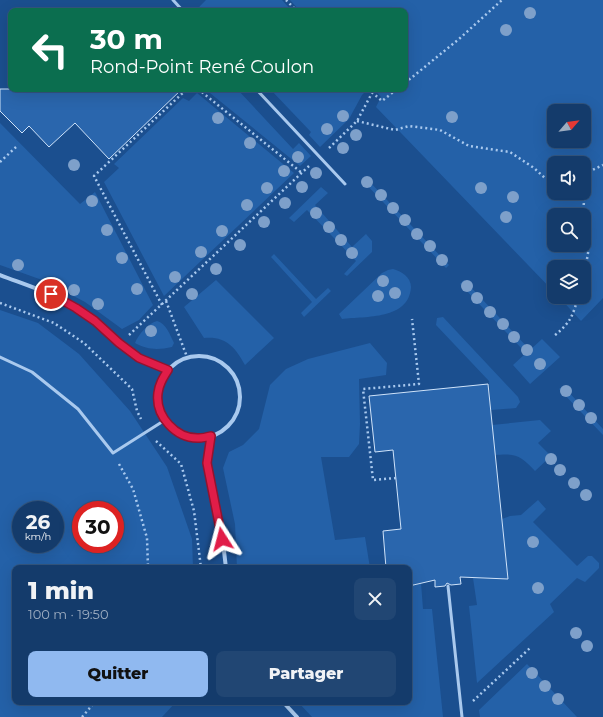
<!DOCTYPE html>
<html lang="fr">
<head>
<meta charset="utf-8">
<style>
	body { margin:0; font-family:Montserrat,sans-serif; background:#214673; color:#f1f3f6; height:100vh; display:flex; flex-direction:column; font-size:15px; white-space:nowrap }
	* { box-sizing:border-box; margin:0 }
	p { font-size:13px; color:#9dadc1 }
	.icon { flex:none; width:22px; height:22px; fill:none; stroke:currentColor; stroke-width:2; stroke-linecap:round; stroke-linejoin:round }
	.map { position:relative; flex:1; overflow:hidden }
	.panel { position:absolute; left:12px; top:565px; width:400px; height:140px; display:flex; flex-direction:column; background:#143b6b; border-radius:8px; box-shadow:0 4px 16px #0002,0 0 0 1px #33557e }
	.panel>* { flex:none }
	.banner { position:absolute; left:8px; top:8px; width:400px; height:84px; border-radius:8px; box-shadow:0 4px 16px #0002,0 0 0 1px #33557e; background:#0b6e4f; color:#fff; overflow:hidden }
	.needle { width:26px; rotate:62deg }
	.fabs { position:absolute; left:547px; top:104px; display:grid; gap:8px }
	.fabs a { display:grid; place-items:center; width:44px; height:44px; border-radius:8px; background:#143b6b; box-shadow:0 4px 16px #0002,0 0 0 1px #33557e; font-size:20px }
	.speed { position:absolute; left:12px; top:501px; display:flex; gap:8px; font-size:20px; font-weight:700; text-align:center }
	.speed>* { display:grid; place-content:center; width:52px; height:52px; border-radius:50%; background:#143b6b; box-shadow:0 4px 16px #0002,0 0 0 1px #33557e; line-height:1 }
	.speed small { font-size:10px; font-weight:400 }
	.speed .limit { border:6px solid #d22; background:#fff; color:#111 }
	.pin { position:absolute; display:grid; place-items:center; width:34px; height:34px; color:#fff; margin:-17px; border:2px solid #fff; border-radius:50%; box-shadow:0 1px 4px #0007 }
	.me { position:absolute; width:44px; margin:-22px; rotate:351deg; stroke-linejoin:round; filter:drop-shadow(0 0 3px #0008) }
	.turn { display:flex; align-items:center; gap:14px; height:84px; padding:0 16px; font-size:18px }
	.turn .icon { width:52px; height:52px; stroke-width:2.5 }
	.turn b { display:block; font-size:28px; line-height:34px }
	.round { display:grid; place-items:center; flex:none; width:42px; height:42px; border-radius:8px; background:#214673 }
	.summary { display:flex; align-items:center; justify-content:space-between; height:68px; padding:0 16px }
	h1 { font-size:24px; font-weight:800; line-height:30px }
	.action { display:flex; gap:8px; margin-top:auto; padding:8px 16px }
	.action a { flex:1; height:46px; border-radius:8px; background:#90b9f0; color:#111; font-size:16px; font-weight:800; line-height:46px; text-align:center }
	.action a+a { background:#214673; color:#f1f3f6 }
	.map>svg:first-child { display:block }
	.green { fill:#2461a8; fill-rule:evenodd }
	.building { fill:#2a66ad; stroke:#cfe3fa }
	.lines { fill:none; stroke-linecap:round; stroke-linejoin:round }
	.path { stroke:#a9c9ee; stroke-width:2.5; stroke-dasharray:2 3; stroke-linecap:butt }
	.lane { stroke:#a9c9ee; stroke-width:3 }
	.street { stroke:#a9c9ee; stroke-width:4 }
	.tree { fill:#7ea0ca }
	.route-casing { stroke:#92132f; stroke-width:10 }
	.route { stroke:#e11d48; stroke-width:7 }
</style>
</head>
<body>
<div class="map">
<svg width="603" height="717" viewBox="0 0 603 717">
	<rect width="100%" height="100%" fill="#1b4f8f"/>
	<!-- green -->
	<path class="green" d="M206 0H282L292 11H197L200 6Z
		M290 0H603V298L581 321 559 297H584V267H554V292L376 107 381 97 374 89H405V11H300ZM554 111H584V141H554ZM554 163H584V193H554ZM554 215H584V245H554Z
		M205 89H237L293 149 299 143 311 156 300 166Z
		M270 89H364L366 91 362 95 349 119 320 147 309 135 311 132Z
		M197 93 294 173 164 296 104 182 119 168 114 164 183 98 189 101Z
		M0 123 80 204 95 192 153 305 139 320 122 329 85 302 45 281 0 265Z
		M367 179 449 265 446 268 363 181Z
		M321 187 328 193 315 205 352 247 366 234 372 241V252L347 276 344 274 356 261 307 210 294 222 289 218Z
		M274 254 316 299 328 288 331 291 304 317 301 313 312 302 271 257Z
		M393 269C401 271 411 277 411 287 409 320 366 316 342 319L339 314 382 273 388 270Z
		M216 280 274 338 245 365C235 347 226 336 204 338L184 307Z
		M464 280 530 350 542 339 560 357 530 384 513 365 526 353 460 284Z
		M0 310 38 323 79 354 130 411 167 467 192 539 193 568H15V702H176L162 717H0ZM21 510H55V544H21ZM81 510H115V544H81Z
		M443 317 518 397 520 402 516 408 491 410 489 381 436 325 437 318Z
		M157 321C166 323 170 335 174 343L172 347C158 350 148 350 135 343 138 335 148 323 157 321Z
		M370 343 387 363 386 375 359 379 360 424 359 444 349 457H321L335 540 365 537 370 568H237L235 524 223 468 229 452 243 445 259 429 270 385 286 369 308 359Z
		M563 386 603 429V435L559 389Z
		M540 420 551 431 538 443 551 456 535 471C521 456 516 453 495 455L492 425Z
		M538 500 546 509 533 522 577 566 588 556H592L599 563V568L585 582 577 578 550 604 554 612 477 683 469 606 477 605 473 578 508 579 502 519 510 516 521 515Z
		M421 583 423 609H432L443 717H312L298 702H409V586Z
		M527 664 577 717H480L479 710Z"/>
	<!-- building -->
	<path class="building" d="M0 89H182L109 159 75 123 49 147 29 126 22 133 0 111Z
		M488 384 508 579 460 577 461 584 451 585 447 583 445 586 435 587V580L409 586V568H386L383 531 401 529 393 450 375 452 369 396Z"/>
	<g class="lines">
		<!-- path -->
		<path class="path" d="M286 0 297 11
			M405 83 459 39 502 0
			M198 89 302 173
			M368 89 382 101 397 89
			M357 121 395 130 409 126 440 130 469 146 510 152 534 168 546 179 554 178
			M329 148 357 121 372 93
			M0 162 16 147
			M584 174 603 165
			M583 215 586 173
			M584 218 590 241 584 277
			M166 301 187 357
			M0 303 54 323 84 343 132 389 137 411 141 419
			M162 305 94 176 187 89
			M129 335 309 166
			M555 335C570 323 573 316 578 297
			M156 441 181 464 194 511 201 568
			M119 464 133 489 147 538 148 568
			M396 478 373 480 363 389 419 384 412 319
			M473 701 530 648
			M251 702H253
			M82 717 95 702"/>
		<!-- lane -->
		<path class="lane" d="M173 0 183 11
			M256 89 345 184
			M0 357 32 372 78 409 113 453 165 420
			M448 586 462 717"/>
		<!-- street -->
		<path class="street" d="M0 275C26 285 53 293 76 308 99 323 116 345 139 358 148 363 158 366 168 370
			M158 397a41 41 0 1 1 82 0a41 41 0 1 1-82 0Z
			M211 436 207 463 221 526 226 568
			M283 702 297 717"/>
	</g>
	<!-- trees -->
	<g class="tree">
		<circle cx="530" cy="13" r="6"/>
		<circle cx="506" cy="30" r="6"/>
		<circle cx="343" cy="116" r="6"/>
		<circle cx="452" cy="117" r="6"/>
		<circle cx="218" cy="118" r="6"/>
		<circle cx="327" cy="129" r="6"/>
		<circle cx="356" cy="135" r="6"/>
		<circle cx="250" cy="143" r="6"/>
		<circle cx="343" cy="148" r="6"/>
		<circle cx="298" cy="157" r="6"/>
		<circle cx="74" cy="165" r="6"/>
		<circle cx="284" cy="171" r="6"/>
		<circle cx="316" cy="173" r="6"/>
		<circle cx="367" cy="182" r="6"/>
		<circle cx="302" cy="187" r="6"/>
		<circle cx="267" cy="188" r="6"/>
		<circle cx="481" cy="188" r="6"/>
		<circle cx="381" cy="195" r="6"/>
		<circle cx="513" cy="197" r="6"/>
		<circle cx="92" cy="201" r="6"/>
		<circle cx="285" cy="203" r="6"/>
		<circle cx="247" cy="205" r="6"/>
		<circle cx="393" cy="208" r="6"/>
		<circle cx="316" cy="213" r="6"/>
		<circle cx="506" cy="217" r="6"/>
		<circle cx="405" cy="220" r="6"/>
		<circle cx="264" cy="222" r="6"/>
		<circle cx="329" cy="227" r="6"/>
		<circle cx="107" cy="230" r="6"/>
		<circle cx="222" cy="231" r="6"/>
		<circle cx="417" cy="234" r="6"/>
		<circle cx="341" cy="240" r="6"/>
		<circle cx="240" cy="245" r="6"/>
		<circle cx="430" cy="246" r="6"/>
		<circle cx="201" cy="252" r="6"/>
		<circle cx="352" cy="253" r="6"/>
		<circle cx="122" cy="258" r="6"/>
		<circle cx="442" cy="260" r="6"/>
		<circle cx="18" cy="265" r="6"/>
		<circle cx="216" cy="269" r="6"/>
		<circle cx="175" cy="277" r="6"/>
		<circle cx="383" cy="281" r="6"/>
		<circle cx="467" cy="286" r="6"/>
		<circle cx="137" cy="289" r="6"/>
		<circle cx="74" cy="290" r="6"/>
		<circle cx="395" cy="293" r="6"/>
		<circle cx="192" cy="294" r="6"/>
		<circle cx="378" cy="296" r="6"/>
		<circle cx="477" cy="298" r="6"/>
		<circle cx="98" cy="304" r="6"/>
		<circle cx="490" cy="312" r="6"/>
		<circle cx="503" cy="324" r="6"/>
		<circle cx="151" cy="331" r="6"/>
		<circle cx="514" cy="337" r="6"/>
		<circle cx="527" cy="350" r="6"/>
		<circle cx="540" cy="364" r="6"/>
		<circle cx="566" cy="391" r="6"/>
		<circle cx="579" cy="405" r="6"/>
		<circle cx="591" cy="418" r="6"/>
		<circle cx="551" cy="459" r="6"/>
		<circle cx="560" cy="470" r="6"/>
		<circle cx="574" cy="483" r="6"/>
		<circle cx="586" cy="495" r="6"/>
		<circle cx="533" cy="542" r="6"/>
		<circle cx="538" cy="588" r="6"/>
		<circle cx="576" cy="633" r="6"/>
		<circle cx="587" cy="646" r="6"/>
		<circle cx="532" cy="673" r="6"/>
		<circle cx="545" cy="686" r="6"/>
		<circle cx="558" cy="699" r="6"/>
	</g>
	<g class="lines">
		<!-- route casing -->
		<g class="route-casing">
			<path id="route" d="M51 294 76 308 95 321 119 343 139 358 168 370C163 378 159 384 158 393 155 416 176 439 199 438 203 438 207 437 211 436L207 463 222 539"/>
		</g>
		<!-- route -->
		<use href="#route" class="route"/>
	</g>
</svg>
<div class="fabs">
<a><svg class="needle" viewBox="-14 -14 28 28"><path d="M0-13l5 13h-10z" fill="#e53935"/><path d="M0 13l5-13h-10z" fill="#9dadc1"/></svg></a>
<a><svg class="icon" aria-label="sound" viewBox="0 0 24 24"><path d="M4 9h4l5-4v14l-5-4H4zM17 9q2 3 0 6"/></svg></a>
<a><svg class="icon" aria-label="search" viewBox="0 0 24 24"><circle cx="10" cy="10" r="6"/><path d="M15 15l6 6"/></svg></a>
<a><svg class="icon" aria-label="layers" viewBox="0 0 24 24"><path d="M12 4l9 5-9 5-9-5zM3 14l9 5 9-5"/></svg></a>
</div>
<div class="speed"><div>26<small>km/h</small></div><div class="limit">30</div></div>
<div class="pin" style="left:51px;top:294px;background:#d93025"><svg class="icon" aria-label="arrive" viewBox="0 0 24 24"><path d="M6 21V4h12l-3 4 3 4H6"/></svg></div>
<svg class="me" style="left:222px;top:539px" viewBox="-20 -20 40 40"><path d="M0-17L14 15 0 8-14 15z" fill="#e11d48" stroke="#fff" stroke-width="4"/></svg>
<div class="banner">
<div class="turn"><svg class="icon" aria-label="left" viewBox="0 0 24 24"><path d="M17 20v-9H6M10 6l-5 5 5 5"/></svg><div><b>30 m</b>Rond-Point René Coulon</div></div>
</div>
<section class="panel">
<div class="summary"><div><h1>1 min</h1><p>100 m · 19:50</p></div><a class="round"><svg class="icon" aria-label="close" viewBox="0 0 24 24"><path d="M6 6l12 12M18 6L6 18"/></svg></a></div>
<div class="action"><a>Quitter</a><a>Partager</a></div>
</section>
</div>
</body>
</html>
